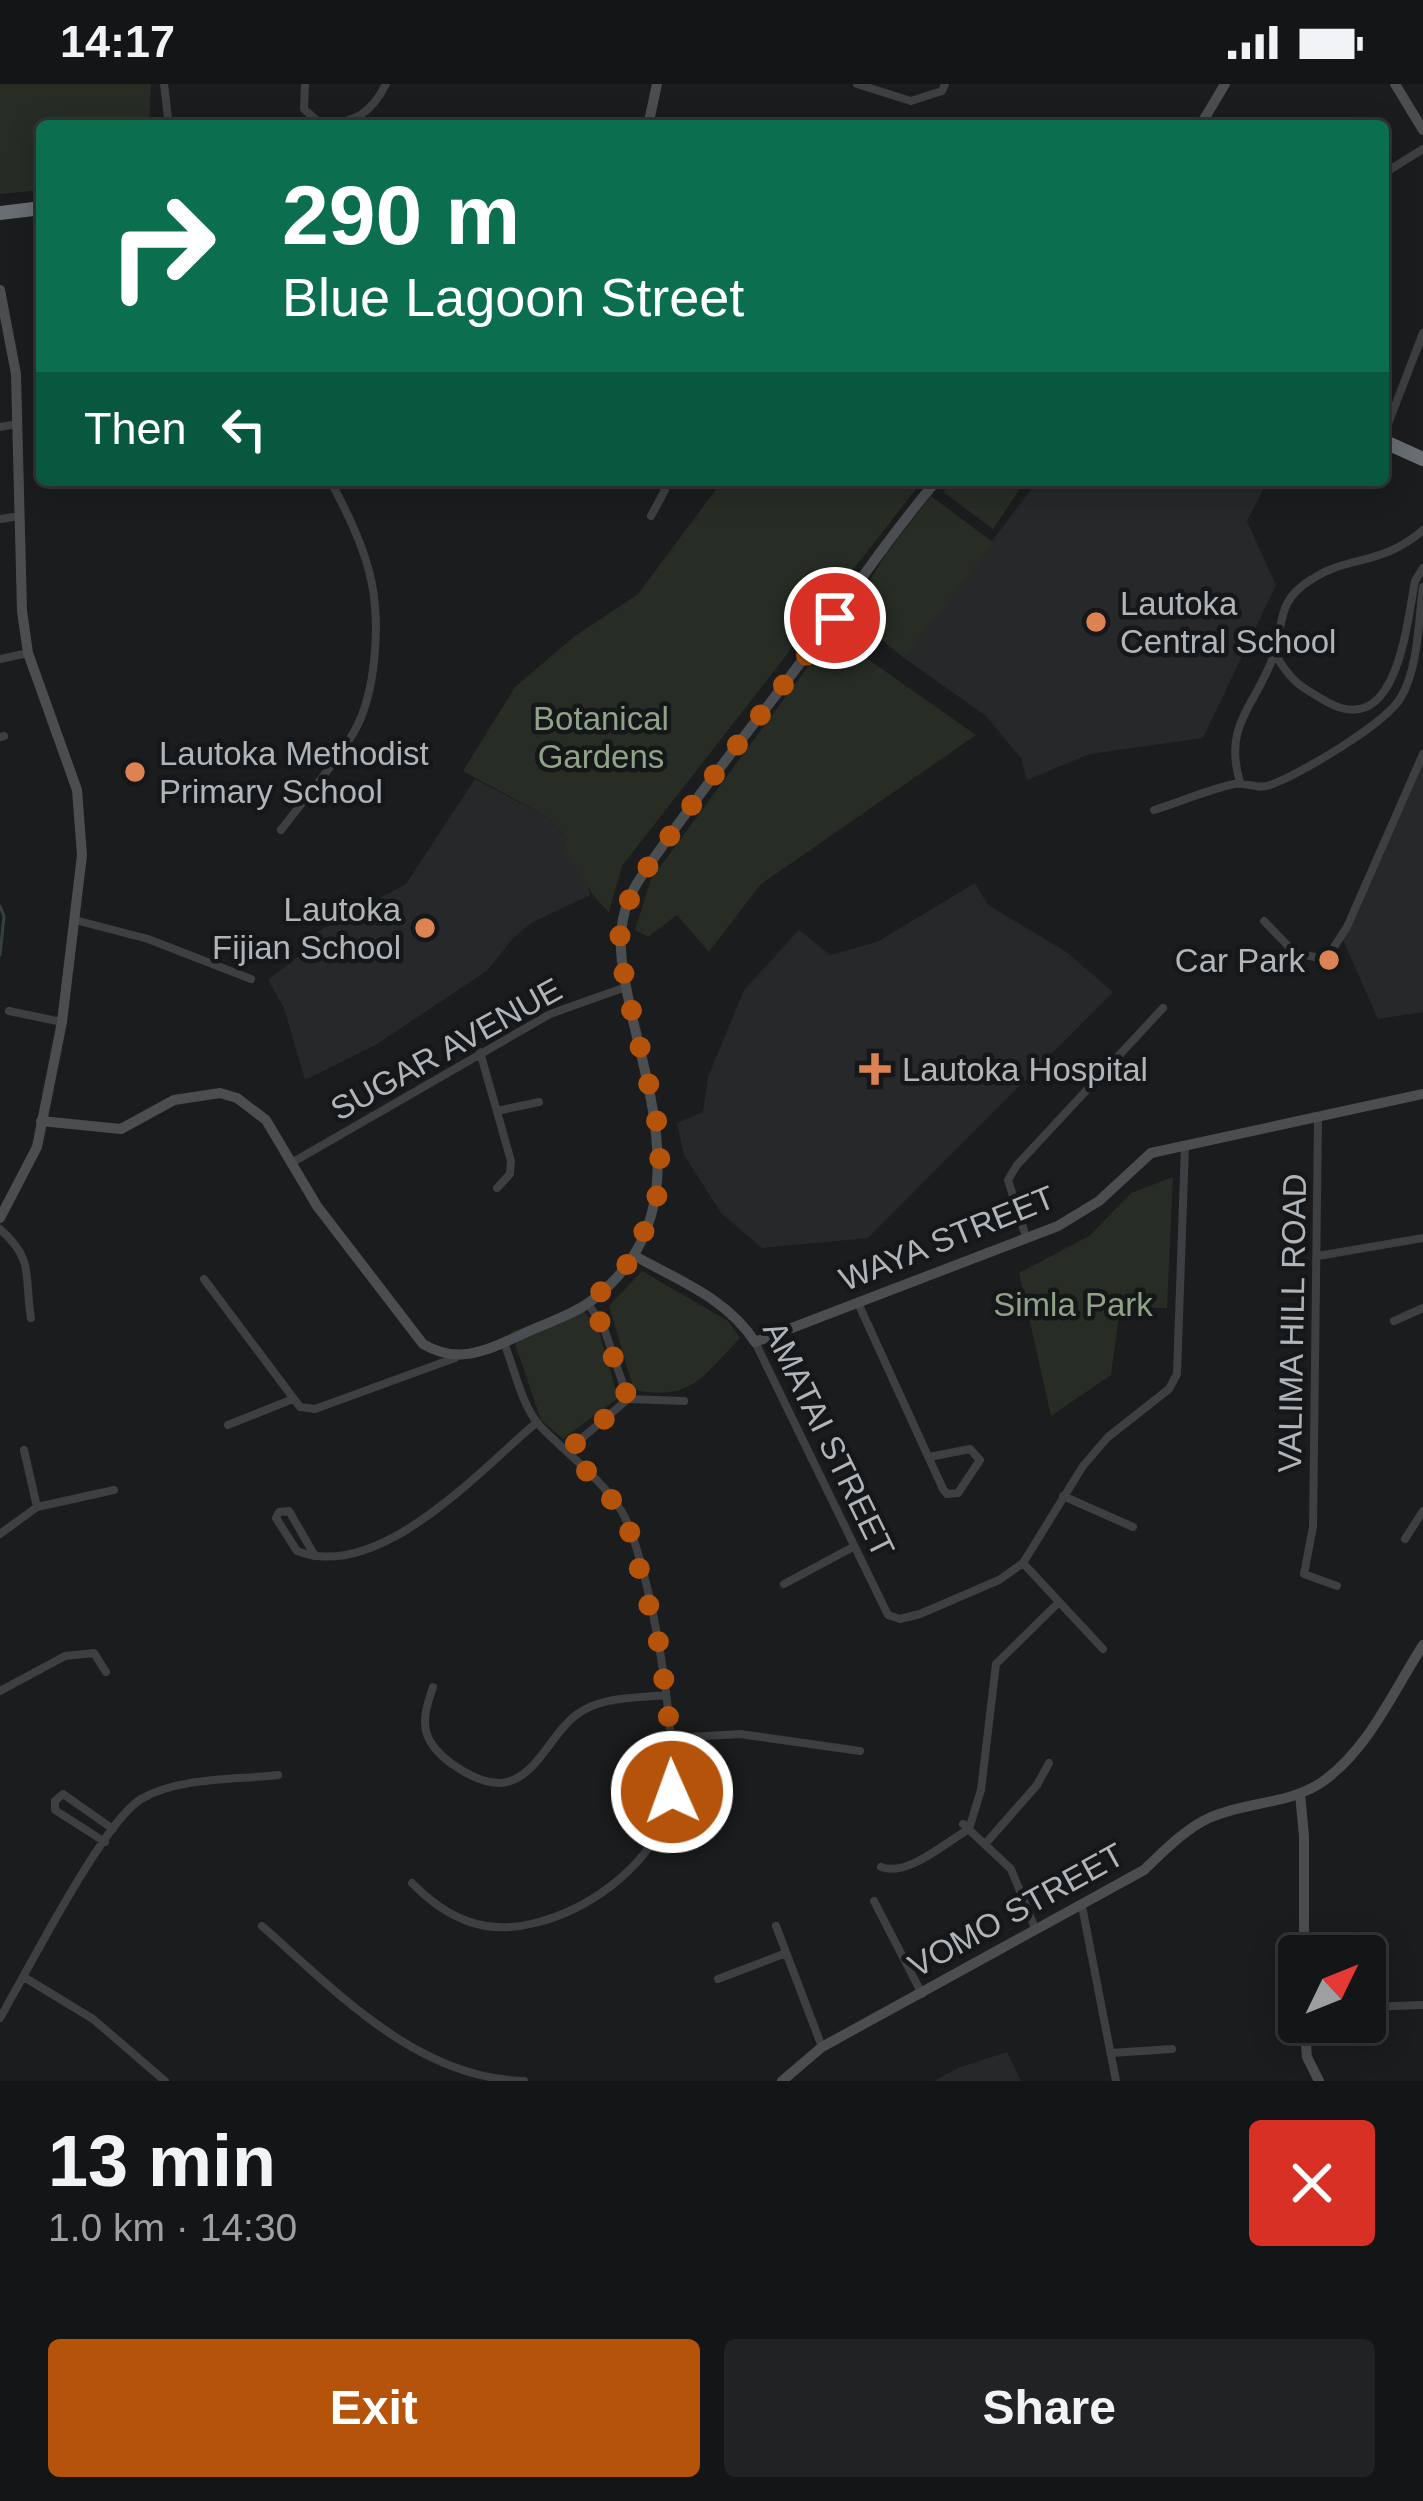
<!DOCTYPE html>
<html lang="en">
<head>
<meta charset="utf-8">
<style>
	body { margin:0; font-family:Arial,sans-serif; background:#212223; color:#f1f3f6; height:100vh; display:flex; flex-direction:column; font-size:45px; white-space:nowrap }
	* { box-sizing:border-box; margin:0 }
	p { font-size:39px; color:#9d9fa1 }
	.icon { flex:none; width:66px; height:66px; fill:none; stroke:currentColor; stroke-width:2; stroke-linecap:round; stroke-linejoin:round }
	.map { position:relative; height:1997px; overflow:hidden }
	.drawer { display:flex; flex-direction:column; background:#141516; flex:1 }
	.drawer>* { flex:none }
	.top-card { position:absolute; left:36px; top:36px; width:1353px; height:366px; border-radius:12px; box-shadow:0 6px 30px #0003,0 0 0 3px #333435; background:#0b6e4f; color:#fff; overflow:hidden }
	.needle { width:78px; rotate:47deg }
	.tools { position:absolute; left:1278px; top:1851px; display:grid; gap:24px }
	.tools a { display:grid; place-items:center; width:108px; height:108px; border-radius:12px; background:#141516; box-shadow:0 6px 30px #0003,0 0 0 3px #333435; font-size:60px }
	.pin { position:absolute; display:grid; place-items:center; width:102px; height:102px; color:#fff; margin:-51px; border:6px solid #fff; border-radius:50%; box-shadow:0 3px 12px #0007 }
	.me { position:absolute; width:132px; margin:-66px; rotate:358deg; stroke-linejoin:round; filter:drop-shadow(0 0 9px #0008) }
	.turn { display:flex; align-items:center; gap:42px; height:252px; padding:0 48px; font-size:54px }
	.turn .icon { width:156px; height:156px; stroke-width:2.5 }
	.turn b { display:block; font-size:84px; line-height:102px }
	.then { display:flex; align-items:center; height:114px; padding:0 48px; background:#0003; gap:24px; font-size:45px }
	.round { display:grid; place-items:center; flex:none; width:126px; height:126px; border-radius:12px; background:#212223 }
	.head { display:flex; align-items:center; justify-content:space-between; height:204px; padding:0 48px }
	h1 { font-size:72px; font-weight:600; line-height:90px }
	.action { display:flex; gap:24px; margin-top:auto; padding:24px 48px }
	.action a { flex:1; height:138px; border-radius:12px; background:#b45309; color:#fff; font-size:48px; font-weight:600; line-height:138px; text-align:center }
	.action a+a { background:#212223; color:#f1f3f6 }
	.status { display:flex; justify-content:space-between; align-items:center; height:84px; padding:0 60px; background:#141516; direction:ltr }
	.status svg { height:33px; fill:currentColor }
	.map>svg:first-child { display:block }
	.built { fill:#27282a }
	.green { fill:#272d25 }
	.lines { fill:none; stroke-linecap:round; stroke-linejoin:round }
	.stream { stroke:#344042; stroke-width:3 }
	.street { stroke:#3d3f42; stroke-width:8 }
	.secondary { stroke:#4b4e51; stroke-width:10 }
	.highway { stroke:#696e72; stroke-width:14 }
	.route { stroke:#b45309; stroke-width:21; stroke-dasharray:0 37.8 }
	.poi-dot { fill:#dd8353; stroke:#161718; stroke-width:4.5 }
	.labels { text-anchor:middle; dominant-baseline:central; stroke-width:9; stroke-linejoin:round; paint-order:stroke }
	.poi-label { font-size:33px; fill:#afb6bb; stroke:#161718; text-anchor:start }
	.park-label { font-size:33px; fill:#90a389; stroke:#161718 }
	.street-label { font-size:33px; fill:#afb6bb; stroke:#161718 }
</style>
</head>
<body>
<div class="status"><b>14:17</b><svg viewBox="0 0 49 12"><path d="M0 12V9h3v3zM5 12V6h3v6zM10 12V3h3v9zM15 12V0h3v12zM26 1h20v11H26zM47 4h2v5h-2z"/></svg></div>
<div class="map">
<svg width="1423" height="1997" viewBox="0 0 1423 1997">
	<rect width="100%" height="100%" fill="#1b1c1d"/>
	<!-- built -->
	<path class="built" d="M1038 396H1268L1247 437 1276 501 1203 654 1090 670 1027 696 1021 674 986 632 904 574Z
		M1423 675V928L1378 935 1343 856Z
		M475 695 549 734 567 754 562 765 586 795 590 811 531 839 513 854 488 886 377 960 305 996 284 924 268 896 305 867 317 848 406 800Z
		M975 799 988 821 1065 867 1113 908 868 1154 762 1164 721 1129 684 1071 677 1039 703 1028 708 993 744 906 799 846 830 871 877 858Z
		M1007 1968 1021 1997H934L958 1984Z"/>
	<!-- green -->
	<path class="green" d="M0 0H151L149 42H42V106L0 110Z
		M723 396H923L622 782 609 828C589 810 579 787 562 765L567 754 549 734 463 687 515 603 575 552 638 510Z
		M952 396H1026L993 445 943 408Z
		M931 412 994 459 904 574 862 540 860 512 886 470Z
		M832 550 976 651 760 801 709 868 677 831 648 853 635 846 651 795Z
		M1173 1093 1167 1224 1120 1223 1111 1291 1051 1332 1019 1189 1089 1152 1131 1109Z
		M642 1187 728 1237 740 1254C702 1293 692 1317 634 1306L609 1222Z
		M580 1223 598 1244 618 1314 563 1355 541 1336 511 1248Z"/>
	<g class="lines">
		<!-- stream -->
		<path class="stream" d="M0 822 4 832 0 871"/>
		<!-- street -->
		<path class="street" d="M164 0 169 42
			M305 0 304 25 323 42C356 37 371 30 386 0
			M857 0 911 17 942 7 945 0
			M1383 90 1423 65
			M0 343 17 340
			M1383 353 1423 249
			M651 432 665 406 659 396
			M0 435 20 432
			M1275 570C1292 599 1301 603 1329 619 1398 655 1407 537 1415 497L1423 484
			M0 575 28 569
			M0 653 4 652
			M1240 698C1223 642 1254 623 1272 576 1286 541 1273 519 1312 495 1349 471 1382 482 1423 446
			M1154 726C1180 718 1207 706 1234 700 1247 698 1257 706 1270 701 1299 691 1387 639 1401 613 1419 582 1418 538 1423 503
			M281 746C305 714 334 682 354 648 376 609 380 543 372 500 365 464 347 428 330 396
			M75 836 148 855 251 895
			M1264 837 1295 869 1320 874 1332 866 1347 843 1423 670
			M9 927 62 938
			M480 968 511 1077 510 1090 497 1104
			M497 1027 539 1018
			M1318 1035 1313 1443 1304 1490 1337 1502
			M293 1078 550 930 626 903
			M0 1145C35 1176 24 1192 31 1234
			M1026 1153 1008 1096 1017 1081 1163 924
			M1318 1172 1423 1154
			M204 1195 300 1323 315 1325 455 1274
			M858 1219 943 1405 947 1410 958 1409 980 1376 970 1365 929 1373
			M588 1220 603 1241 628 1315
			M1394 1237 1423 1224
			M755 1258 888 1531 900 1535 920 1530 999 1496 1023 1479 1083 1382 1108 1353 1169 1305 1177 1290 1185 1062
			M628 1315 684 1317
			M228 1341 293 1315
			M24 1366 37 1423
			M568 1366 628 1315
			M1063 1412 1133 1443
			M0 1450 37 1423 114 1406
			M1405 1455 1423 1427
			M315 1472 289 1427 279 1428 276 1434 297 1467C379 1499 479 1387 536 1339
			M1023 1479 1103 1565
			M784 1500 853 1463
			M433 1603C427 1620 420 1641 430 1657 441 1677 478 1700 501 1699 536 1696 550 1650 576 1631 601 1612 636 1614 666 1611
			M0 1607 65 1572 94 1569 106 1588
			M671 1654 740 1650 860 1667
			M963 1740 1011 1785 1035 1844
			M105 1758 55 1726V1717L63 1710 113 1745
			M986 1759 1037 1701 1049 1679
			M881 1783C908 1793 946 1758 969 1745L981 1706 996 1580 1058 1519
			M412 1799C447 1835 486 1852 535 1839 588 1826 644 1786 666 1733 686 1683 650 1476 622 1428 602 1395 567 1370 540 1342 522 1323 514 1283 504 1259
			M874 1817 922 1910
			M1082 1822 1116 1997
			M262 1842C338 1909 417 1994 524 1997
			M776 1842 822 1963
			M24 1893 93 1935 165 1997
			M718 1895 786 1869
			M1365 1923 1423 1921
			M0 1934C27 1888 102 1739 141 1715 178 1693 236 1696 278 1691
			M1111 1969 1172 1965"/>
		<!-- secondary -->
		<path class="secondary" d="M1395 0 1423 46
			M648 42 657 0
			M1200 42 1225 0
			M0 206 16 290 22 527 28 569 77 706 82 771 62 938 37 1063 0 1134
			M41 1037 121 1045 174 1016 220 1009 237 1014 266 1036 317 1122 423 1260C460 1282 489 1265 525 1249 546 1239 573 1231 591 1217 690 1142 656 1033 632 932 624 893 613 853 629 815 638 793 655 774 668 754 702 707 737 661 773 615 829 543 878 466 937 396
			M635 1172C678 1196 728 1215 755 1258L1058 1142 1099 1117 1151 1069 1423 1010
			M1300 1710 1304 1752V1872
			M1304 1938 1307 1973 1319 1997
			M782 1997 822 1963 1144 1786C1163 1768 1185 1745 1209 1734 1246 1717 1291 1721 1325 1696 1370 1662 1393 1608 1423 1561"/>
		<!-- highway -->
		<path class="highway" d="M0 129 42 124
			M1383 357 1423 375"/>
	</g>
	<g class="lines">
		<!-- route -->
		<path class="route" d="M672 1708 671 1654 660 1564 629 1445 620 1425 568 1366 628 1315 602 1241 589 1220 635 1172 658 1109 660 1070 656 1031 626 903 620 862V842L627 821 638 797 699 711 835 534"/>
	</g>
	<!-- markers -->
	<g class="poi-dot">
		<circle cx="1096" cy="538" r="12"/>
		<circle cx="135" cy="688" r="12"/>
		<circle cx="425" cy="844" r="12"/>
		<circle cx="1329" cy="876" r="12"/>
		<path d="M869 967h12v12h12v12h-12v12h-12v-12h-12v-12h12z"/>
	</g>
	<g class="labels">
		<!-- poi labels -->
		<g class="poi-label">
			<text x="1120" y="519">Lautoka<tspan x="1120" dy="38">Central School</tspan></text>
			<text x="159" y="669">Lautoka Methodist<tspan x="159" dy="38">Primary School</tspan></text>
			<text x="401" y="825" text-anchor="end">Lautoka<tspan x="401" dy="38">Fijian School</tspan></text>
			<text x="1305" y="876" text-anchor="end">Car Park</text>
			<text x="902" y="985">Lautoka Hospital</text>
		</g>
		<!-- park labels -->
		<g class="park-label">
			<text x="601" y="634">Botanical<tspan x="601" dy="38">Gardens</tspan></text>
			<text x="1073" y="1220">Simla Park</text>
		</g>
		<!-- street labels -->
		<g class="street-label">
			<text transform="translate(446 965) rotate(-29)">SUGAR AVENUE</text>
			<text transform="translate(947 1154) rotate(-22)">WAYA STREET</text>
			<text transform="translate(1292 1239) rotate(-89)">VALIMA HILL ROAD</text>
			<text transform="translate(829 1355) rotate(64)">AMATAI STREET</text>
			<text transform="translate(1016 1826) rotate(-29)">VOMO STREET</text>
		</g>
	</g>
</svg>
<div class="tools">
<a><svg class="needle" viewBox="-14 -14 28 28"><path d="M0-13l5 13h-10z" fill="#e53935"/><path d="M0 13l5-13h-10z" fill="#9d9fa1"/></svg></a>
</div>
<div class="pin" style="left:835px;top:534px;background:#d93025"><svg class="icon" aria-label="arrive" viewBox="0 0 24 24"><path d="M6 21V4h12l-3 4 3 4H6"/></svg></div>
<svg class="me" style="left:672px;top:1708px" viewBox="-20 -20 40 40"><circle r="17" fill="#b45309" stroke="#fff" stroke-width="3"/><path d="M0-11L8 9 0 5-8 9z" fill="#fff"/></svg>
<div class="top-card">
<div class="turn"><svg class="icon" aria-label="right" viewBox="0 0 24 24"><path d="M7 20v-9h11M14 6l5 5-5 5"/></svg><div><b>290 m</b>Blue Lagoon Street</div></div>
<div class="then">Then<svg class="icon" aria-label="left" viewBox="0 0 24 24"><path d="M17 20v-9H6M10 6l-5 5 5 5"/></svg></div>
</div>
</div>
<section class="drawer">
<div class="head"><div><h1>13 min</h1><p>1.0 km · 14:30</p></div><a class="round" style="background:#d93025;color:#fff"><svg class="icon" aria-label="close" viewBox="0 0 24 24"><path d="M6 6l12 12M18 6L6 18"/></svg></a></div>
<div class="action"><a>Exit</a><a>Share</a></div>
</section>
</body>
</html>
